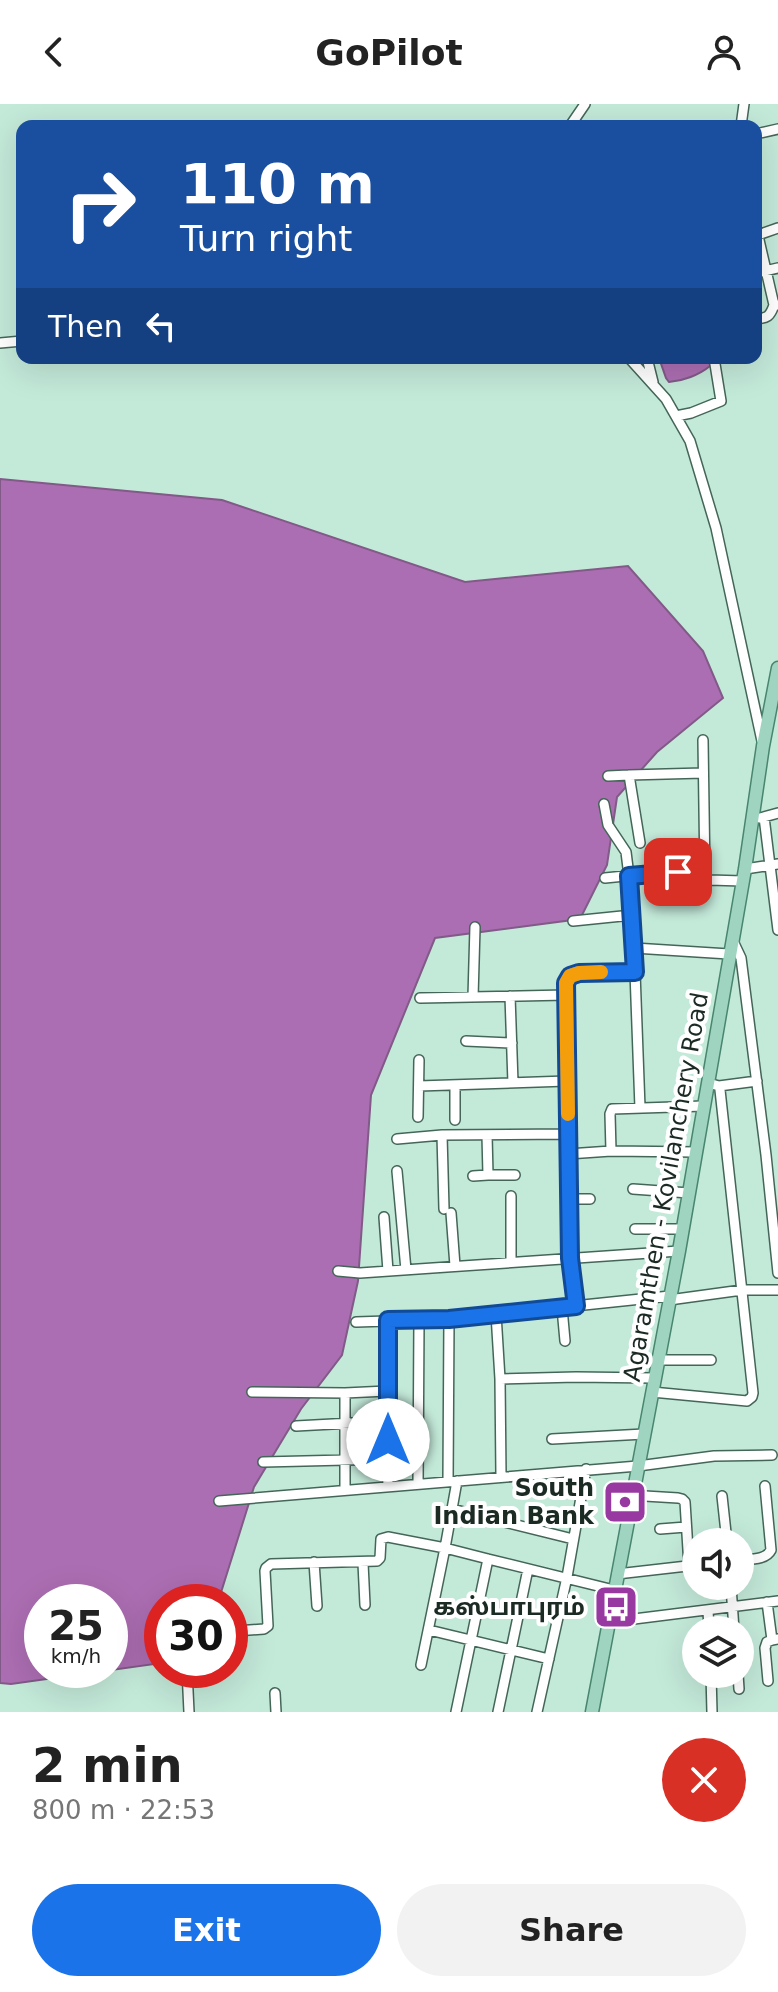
<!DOCTYPE html>
<html lang="en">
<head>
<meta charset="utf-8">
<style>
	body { margin:0; font-family:"DejaVu Sans","Noto Sans Tamil",sans-serif; background:#f2f2f2; color:#222; height:100vh; display:flex; flex-direction:column; font-size:30px; white-space:nowrap }
	* { box-sizing:border-box; margin:0 }
	p { font-size:26px; color:#767676 }
	.icon { flex:none; width:44px; height:44px; fill:none; stroke:currentColor; stroke-width:2; stroke-linecap:round; stroke-linejoin:round }
	.map { position:relative; height:1608px; overflow:hidden }
	.side { display:flex; flex-direction:column; background:#fff; flex:1 }
	.side>* { flex:none }
	.banner { position:absolute; left:16px; top:16px; width:746px; height:244px; border-radius:16px; box-shadow:0 8px 32px #0002; background:#1a4fa0; color:#fff; overflow:hidden }
	.buttons { position:absolute; left:682px; top:1424px; display:grid; gap:16px }
	.buttons a { display:grid; place-items:center; width:72px; height:72px; border-radius:50%; background:#fff; box-shadow:0 8px 32px #0002; font-size:40px }
	.speed { position:absolute; left:24px; top:1480px; display:flex; gap:16px; font-size:40px; font-weight:700; text-align:center }
	.speed>* { display:grid; place-content:center; width:104px; height:104px; border-radius:50%; background:#fff; box-shadow:0 8px 32px #0002; line-height:1 }
	.speed small { font-size:20px; font-weight:400 }
	.speed .limit { border:12px solid #d22; background:#fff; color:#111 }
	.pin { position:absolute; display:grid; place-items:center; width:68px; height:68px; color:#fff; margin:-34px; border-radius:16px; box-shadow:0 4px 12px #0006 }
	.me { position:absolute; width:88px; margin:-44px; rotate:0deg; stroke-linejoin:round; filter:drop-shadow(0 0 6px #0008) }
	.turn { display:flex; align-items:center; gap:28px; height:168px; padding:0 32px; font-size:36px }
	.turn .icon { width:104px; height:104px; stroke-width:2.5 }
	.turn b { display:block; font-size:56px; line-height:68px }
	.then { display:flex; align-items:center; height:76px; padding:0 32px; background:#0003; gap:16px; font-size:30px }
	.round { display:grid; place-items:center; flex:none; width:84px; height:84px; border-radius:42px; background:#f2f2f2 }
	.summary { display:flex; align-items:center; justify-content:space-between; height:136px; padding:0 32px }
	h1 { font-size:48px; font-weight:800; line-height:60px }
	.button { display:flex; gap:16px; margin-top:auto; padding:16px 32px }
	.button a { flex:1; height:92px; border-radius:48px; background:#1a73e8; color:#fff; font-size:32px; font-weight:800; line-height:92px; text-align:center }
	.button a+a { background:#f2f2f2; color:#222 }
	header { display:flex; justify-content:space-between; align-items:center; height:104px; padding:0 32px; background:#fff; font-size:36px; font-weight:800 }
	.map>svg:first-child { display:block }
	.water { fill:#ac6eb2; stroke:#815a87; stroke-width:2; fill-rule:evenodd }
	.lines { fill:none; stroke-linecap:round; stroke-linejoin:round }
	.minor-casing { stroke:#446658; stroke-width:12 }
	.major-casing { stroke:#48866f; stroke-width:15 }
	.minor { stroke:#fff; stroke-width:9 }
	.major { stroke:#9fd4c1; stroke-width:12 }
	.route-casing { stroke:#114b97; stroke-width:20 }
	.route { stroke:#1a73e8; stroke-width:14 }
	.slow { stroke:#f59e0b; stroke-width:14 }
	.labels { text-anchor:middle; dominant-baseline:central; stroke-width:8; stroke-linejoin:round; paint-order:stroke }
	.street-label { font-size:24px; fill:#1c2a24; stroke:#fff }
	.poi-label { font-size:24px; font-weight:bold; fill:#1c2a24; stroke:#fff; text-anchor:end }
</style>
</head>
<body>
<header><svg class="icon" aria-label="back" viewBox="0 0 24 24"><path d="M15 5l-7 7 7 7"/></svg>GoPilot<svg class="icon" aria-label="person" viewBox="0 0 24 24"><circle cx="12" cy="8" r="4"/><path d="M4 21q1-7 8-7t8 7"/></svg></header>
<div class="map">
<svg width="778" height="1608" viewBox="0 0 778 1608">
	<rect width="100%" height="100%" fill="#c3e9d9"/>
	<!-- water -->
	<path class="water" d="M659 254H709L710 262C699 271 683 277 669 278L666 274Z
		M0 375 222 396 465 478 628 462 703 547 723 594 657 648 617 693 607 761 580 815 435 834 371 991 358 1177 342 1251 301 1305 254 1383 218 1498H162V1559L11 1580 0 1579ZM42 1498H110V1566H42Z"/>
	<g class="lines">
		<!-- minor casing -->
		<g class="minor-casing">
			<path id="minor" d="M570 22 585 0
				M741 22 744 0
				M756 30 778 25
				M756 123 774 201H778
				M758 131 778 124
				M756 169 778 164
				M756 215C767 214 770 213 774 201
				M0 239 22 237
				M629 254 666 295 690 337 716 424 762 637
				M647 254 653 278
				M676 312 691 309 721 297 714 254
				M703 636 705 772 709 776 743 777
				M608 672 629 671
				M764 713 778 826
				M760 714 778 709
				M640 739 629 671 703 669
				M745 765 778 760
				M605 774 674 767 678 768 683 781 686 782 709 776
				M573 817 632 811
				M732 835 741 854 766 1051 778 1169
				M634 844 729 850
				M635 868 640 1004
				M510 892 513 979
				M473 893 475 823
				M420 894 566 891
				M466 937 512 939
				M455 981V1016
				M419 982 567 977
				M719 982 757 977
				M418 1013 419 956
				M442 1031 444 1105
				M397 1035 442 1031 568 1030
				M611 1047 610 1010 612 1005 704 1002
				M568 1050 611 1047 696 1048
				M397 1067 406 1166
				M488 1071H515
				M473 1072 488 1071 487 1031
				M633 1085 689 1089
				M569 1095H590
				M451 1109 455 1162
				M384 1113 388 1167
				M635 1125H683
				M511 1158V1092
				M338 1167 360 1169 679 1147
				M669 1196 742 1186H778
				M576 1202 570 1154 566 879 570 872 579 869 635 868 629 772 626 748 608 721 604 700
				M562 1204 565 1237
				M496 1210 500 1275
				M356 1218 449 1215 670 1192
				M658 1256H711
				M252 1288 345 1289 387 1287
				M652 1288 747 1297 752 1293 753 1289 720 986 719 982 708 979
				M296 1322 388 1317
				M552 1335 644 1330
				M387 1355 388 1382
				M263 1358 387 1355 388 1216
				M501 1372 500 1275 576 1273 654 1274
				M448 1377 449 1215
				M418 1380 419 1216
				M345 1386V1289
				M645 1392 678 1394 682 1395 685 1398 689 1462
				M722 1392 727 1438
				M219 1397 638 1362 714 1352 772 1351
				M452 1405 573 1435
				M660 1425 686 1423
				M740 1456C751 1455 766 1456 771 1446L765 1382
				M314 1458 317 1502
				M363 1459 365 1501
				M617 1470 696 1461
				M731 1482 734 1526
				M767 1498 772 1536 778 1535
				M708 1506 709 1526
				M610 1518 778 1497
				M429 1526 549 1555
				M236 1527 264 1525 268 1522 265 1467 266 1464 271 1460 377 1457 380 1454 381 1435 388 1433 445 1444 488 1455
				M421 1561 445 1444 457 1377
				M187 1566 189 1608
				M711 1570 712 1608
				M738 1570 739 1585
				M768 1577 765 1544 767 1538 772 1536
				M275 1589 276 1608
				M456 1608 488 1455 614 1486
				M498 1608 528 1465
				M537 1608 567 1473 586 1365"/>
		</g>
		<!-- major casing -->
		<g class="major-casing">
			<path id="major" d="M592 1608 679 1147 745 765 763 642 778 564"/>
		</g>
		<!-- minor -->
		<use href="#minor" class="minor"/>
		<!-- major -->
		<use href="#major" class="major"/>
	</g>
	<g class="lines">
		<!-- route casing -->
		<g class="route-casing">
			<path id="route" d="M388 1336V1216L449 1215 576 1202 570 1154 566 879 570 872 579 869 635 868 629 772 678 768"/>
		</g>
		<!-- route -->
		<use href="#route" class="route"/>
		<!-- slow -->
		<path class="slow" d="M568 1010 566 879 570 872 579 869 601 868"/>
	</g>
	<!-- icons -->
	<defs>
		<g id="bank-square" transform="scale(2.3)"><rect x="-9" y="-9" width="18" height="18" rx="4" fill="#9839a2" stroke="#fff"/><path d="M-6-4H6V4H-6ZM0-2.3a2.3 2.3 0 1 0 0 4.6a2.3 2.3 0 1 0 0-4.6Z" fill="#fff"/></g>
		<g id="bus-square" transform="scale(2.3)"><rect x="-9" y="-9" width="18" height="18" rx="4" fill="#9839a2" stroke="#fff"/><path d="M-5-6H5V4H4V6H2V4H-2V6H-4V4H-5ZM-3.5-4V0h7V-4ZM-3.5 1.2v1.5H-2V1.2ZM2 1.2v1.5H3.5V1.2Z" fill="#fff"/></g>
	</defs>
	<g fill-rule="evenodd">
		<use href="#bank-square" x="625" y="1398"/>
		<use href="#bus-square" x="616" y="1503"/>
	</g>
	<g class="labels">
		<!-- street labels -->
		<g class="street-label">
			<text transform="translate(666 1083) rotate(-80)">Agaramthen - Kovilanchery Road</text>
		</g>
		<!-- poi labels -->
		<g class="poi-label">
			<text x="594" y="1384">South<tspan x="594" dy="28">Indian Bank</tspan></text>
			<text x="585" y="1503">கஸ்பாபுரம்</text>
		</g>
	</g>
</svg>
<div class="buttons">
<a><svg class="icon" aria-label="sound" viewBox="0 0 24 24"><path d="M4 9h4l5-4v14l-5-4H4zM17 9q2 3 0 6"/></svg></a>
<a><svg class="icon" aria-label="layers" viewBox="0 0 24 24"><path d="M12 4l9 5-9 5-9-5zM3 14l9 5 9-5"/></svg></a>
</div>
<div class="speed"><div>25<small>km/h</small></div><div class="limit">30</div></div>
<div class="pin" style="left:678px;top:768px;background:#d93025"><svg class="icon" aria-label="arrive" viewBox="0 0 24 24"><path d="M6 21V4h12l-3 4 3 4H6"/></svg></div>
<svg class="me" style="left:388px;top:1336px" viewBox="-20 -20 40 40"><circle r="19" fill="#fff"/><path d="M0-13L10 11 0 6-10 11z" fill="#1a73e8"/></svg>
<div class="banner">
<div class="turn"><svg class="icon" aria-label="right" viewBox="0 0 24 24"><path d="M7 20v-9h11M14 6l5 5-5 5"/></svg><div><b>110 m</b>Turn right</div></div>
<div class="then">Then<svg class="icon" aria-label="left" viewBox="0 0 24 24"><path d="M17 20v-9H6M10 6l-5 5 5 5"/></svg></div>
</div>
</div>
<section class="side">
<div class="summary"><div><h1>2 min</h1><p>800 m · 22:53</p></div><a class="round" style="background:#d93025;color:#fff"><svg class="icon" aria-label="close" viewBox="0 0 24 24"><path d="M6 6l12 12M18 6L6 18"/></svg></a></div>
<div class="button"><a>Exit</a><a>Share</a></div>
</section>
</body>
</html>
